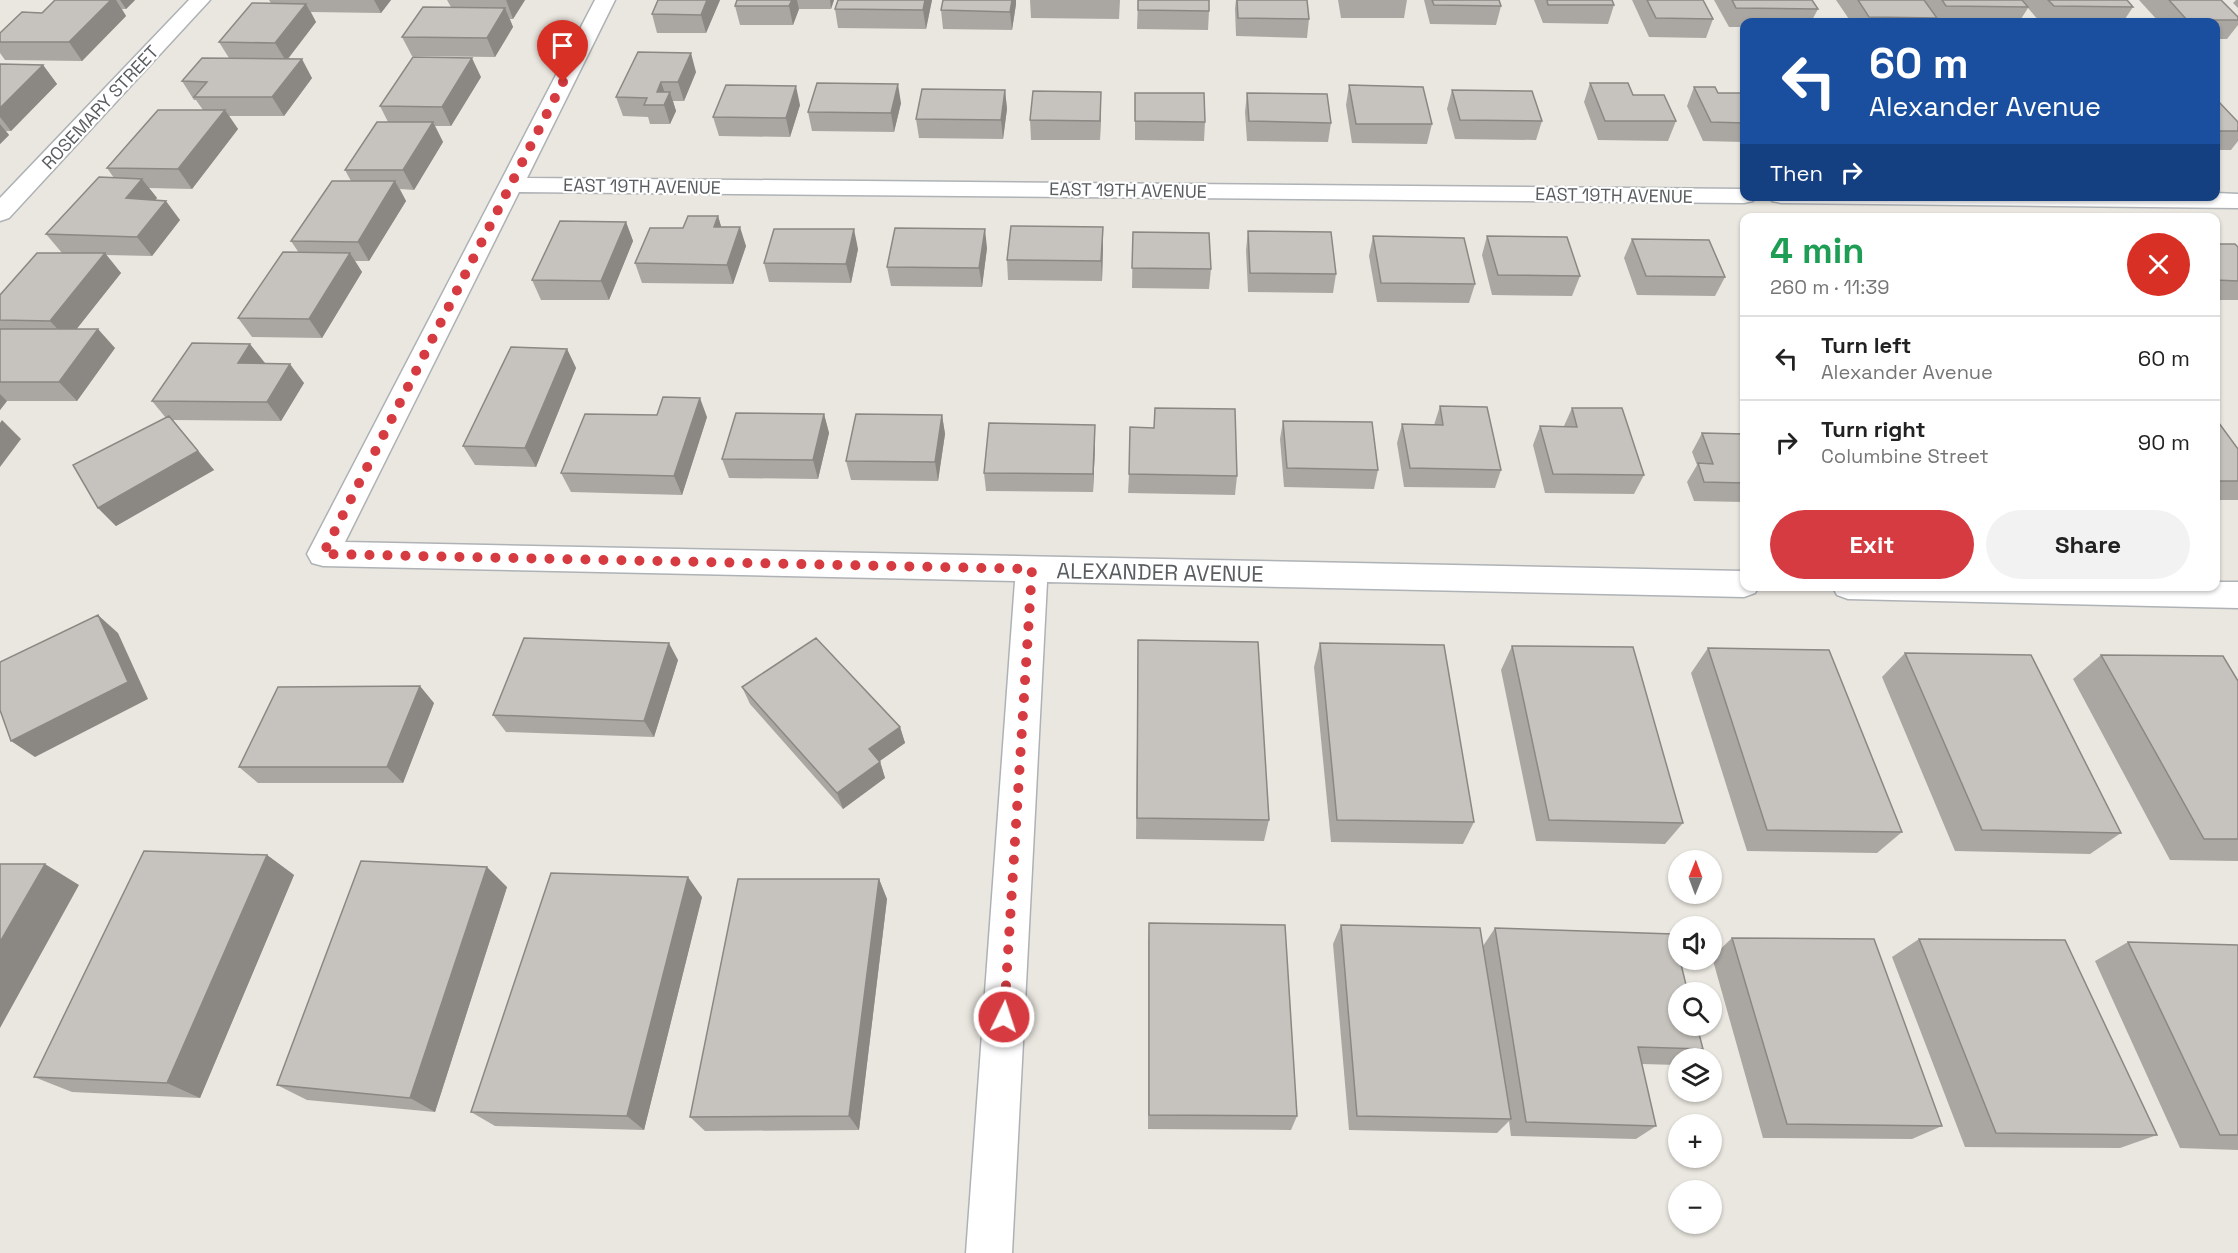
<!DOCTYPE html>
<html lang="en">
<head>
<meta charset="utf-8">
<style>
	body { margin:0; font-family:"Space Grotesk",sans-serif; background:#f2f2f2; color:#222; height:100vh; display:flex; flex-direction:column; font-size:22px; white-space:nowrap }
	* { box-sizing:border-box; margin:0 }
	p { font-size:20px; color:#767676 }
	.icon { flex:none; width:33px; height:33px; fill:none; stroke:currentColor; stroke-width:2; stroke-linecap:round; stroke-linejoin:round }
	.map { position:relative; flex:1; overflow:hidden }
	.details { position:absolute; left:1740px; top:213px; width:480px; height:378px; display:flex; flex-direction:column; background:#fff; border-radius:12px; box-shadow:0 2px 4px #0004 }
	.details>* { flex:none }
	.guide { position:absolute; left:1740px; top:18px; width:480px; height:183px; border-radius:12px; box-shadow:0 2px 4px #0004; background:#1a4fa0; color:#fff; overflow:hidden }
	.needle { width:39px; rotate:1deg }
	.controls { position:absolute; left:1668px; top:850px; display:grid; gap:12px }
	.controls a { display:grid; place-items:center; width:54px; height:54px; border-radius:50%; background:#fff; box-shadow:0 2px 4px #0004; font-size:30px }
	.pin { position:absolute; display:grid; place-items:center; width:51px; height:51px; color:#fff; margin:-62px -26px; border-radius:50% 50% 50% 0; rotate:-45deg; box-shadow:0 0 6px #0007 }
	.pin .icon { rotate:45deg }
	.me { position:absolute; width:66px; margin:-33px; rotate:4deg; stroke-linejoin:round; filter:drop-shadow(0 0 4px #0008) }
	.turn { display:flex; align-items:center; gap:21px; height:126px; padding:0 30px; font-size:27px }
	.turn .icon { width:78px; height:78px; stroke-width:2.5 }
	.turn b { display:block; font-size:42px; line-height:51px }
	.then { display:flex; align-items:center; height:57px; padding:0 30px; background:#0003; gap:12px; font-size:22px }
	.round { display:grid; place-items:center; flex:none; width:63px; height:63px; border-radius:32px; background:#f2f2f2 }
	.head { display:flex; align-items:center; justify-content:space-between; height:102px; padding:0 30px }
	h1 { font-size:36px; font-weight:600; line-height:45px; color:#1e9e55 }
	.button { display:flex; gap:12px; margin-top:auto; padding:12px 30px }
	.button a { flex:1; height:69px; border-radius:36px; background:#d53b41; color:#fff; font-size:24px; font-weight:600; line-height:69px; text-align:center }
	.button a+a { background:#f2f2f2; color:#222 }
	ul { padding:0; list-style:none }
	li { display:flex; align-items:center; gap:18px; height:84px; padding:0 30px; border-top:2px solid #e0e0e0 }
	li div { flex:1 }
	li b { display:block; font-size:22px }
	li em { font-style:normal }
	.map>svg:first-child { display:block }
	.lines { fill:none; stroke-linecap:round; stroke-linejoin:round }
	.street-casing { stroke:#aeb2b5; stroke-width:3 }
	.street { fill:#fff; fill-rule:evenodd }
	.wall { fill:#aaa7a3 }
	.shaded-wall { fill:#8b8884 }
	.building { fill:#c6c2bd; stroke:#8b8884; stroke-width:1.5 }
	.route { stroke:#d53b41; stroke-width:10; stroke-dasharray:0 18 }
	.labels { text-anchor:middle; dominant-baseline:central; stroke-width:4.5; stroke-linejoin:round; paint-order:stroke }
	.far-street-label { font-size:18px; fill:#595d60; stroke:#fff }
	.street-label { font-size:22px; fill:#595d60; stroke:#fff }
</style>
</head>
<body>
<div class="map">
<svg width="2238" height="1253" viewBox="0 0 2238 1253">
	<rect width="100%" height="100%" fill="#eae7e0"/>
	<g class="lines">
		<!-- street casing -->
		<g class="street-casing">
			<path id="street" d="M189 0H210L9 218 0 221V198Z
				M595 0H615L527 178 1744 189V196H1756L1753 201 1744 203 519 192 345 542 1744 571V586H1759L1755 593 1744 597 1047 582 1012 1253H966L1015 581 323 566 312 563 307 554Z
				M2216 193 2238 194V208L1781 203 1772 201 1769 196H2216Z
				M2216 582H2238V608L1848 599 1837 595 1832 586H2216Z"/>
		</g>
		<!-- street -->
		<use href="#street" class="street"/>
	</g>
	<!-- wall -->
	<path class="wall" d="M55 0H135L126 9H122L126 16 82 61 5 60 0 53V33L42 13Z
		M269 0H391L381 13 311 12 316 22 288 59 312 78 284 116H229L238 129 192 189 149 188 157 198 155 200 180 220 152 256 106 255 121 273 76 329 115 348 77 401H7L0 410V295L62 253 46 234 114 178 107 168 203 110 196 100H194L182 81 229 58 219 42 271 3Z
		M447 0H525L513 19H510L513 27 495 57 412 56 402 37 451 7Z
		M720 0 706 33H657L652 14Z
		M737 0H834L831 9H799L793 25H740L735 6Z
		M838 0H932L926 29 838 28 835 9Z
		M1030 0H1120L1119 19 1031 18Z
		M1138 0 1209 11 1208 30 1137 29Z
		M1236 0H1307L1309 19 1307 38 1236 36 1235 9Z
		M1338 0H1407L1404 18H1341Z
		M1424 0H1499L1501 6 1496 25 1430 24Z
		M1534 0H1612L1614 5 1608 24 1543 23Z
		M1632 0H1703L1713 19 1706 38 1649 37Z
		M1714 0H1812L1818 9 1811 22H1744V27H1729Z
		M1836 0H2127L2133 7 2123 22H2040L2028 8 2019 22H1851Z
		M2139 0H2221L2238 17V25L2227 39H2216V22H2159Z
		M2236 0H2238V8L2233 3Z
		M1016 4 1012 30 943 29 941 10Z
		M638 52 696 72 684 101H673L676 111 670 124H650L648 117 623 116 616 97Z
		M0 64 43 65 57 84 11 131H6L9 135 0 144Z
		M481 77 451 126H435L443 142 414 190 400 189 406 201 369 261H355L362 272 322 338 252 337 238 318 299 253 291 241 351 181 345 170 388 122 380 106Z
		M1590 83 1633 95 1676 121 1668 141 1598 140 1584 102Z
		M1349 85 1432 124 1427 144 1352 143 1346 105Z
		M1694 87 1718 93H1744V142L1703 141 1687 106Z
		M1005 90 1007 109 1003 139 919 138 916 119Z
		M1452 90 1542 121 1536 140 1455 139 1447 109Z
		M1101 92 1100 140H1031L1030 120Z
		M1135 93 1205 122 1204 141 1135 140Z
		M1247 93 1331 123 1328 142 1247 141 1245 112Z
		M2216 102 2238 122V141L2231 150H2216Z
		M901 103 894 132 812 131 808 112Z
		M800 105 790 137 719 136 713 117Z
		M718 216 721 227 746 246 733 284 642 283 635 263 683 228Z
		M626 222 633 241 609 300H541L532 280Z
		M1248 231 1336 274 1333 293 1248 292 1246 250Z
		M1133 232 1211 269 1209 289 1132 288Z
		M1373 236 1475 284 1469 303 1377 302 1369 256Z
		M1487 236 1580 276 1572 296 1492 295 1482 255Z
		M1632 239 1725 277 1715 296 1637 295 1624 258Z
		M2216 244 2238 247V300H2216Z
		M1103 246 1102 281 1008 280 1007 260Z
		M987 248 982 287 891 286 887 267Z
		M858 249 851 283 769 282 764 263Z
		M567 349 576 368 536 467 475 465 463 446Z
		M265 363 304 383 281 421 173 420 214 470 116 526 98 508 166 418 152 401Z
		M1440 406 1501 470 1495 488 1404 487 1397 443 1402 424 1434 425Z
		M1572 408 1644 475 1634 494 1545 493 1533 445 1540 426H1564Z
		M824 414 829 433 818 479 729 478 722 459Z
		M942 415 945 434 938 481 851 480 846 461Z
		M707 417 682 495 571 492 561 473Z
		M2216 419 2238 449V500H2216Z
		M1283 421 1378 470 1374 489 1284 487 1280 439Z
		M1095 425V444L1093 492 986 491 984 473Z
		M1702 433 1744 434V502L1694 501 1687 482 1697 465 1692 452Z
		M1129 474 1237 476 1235 495 1128 493Z
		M1138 640 1269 820 1264 841 1136 839Z
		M1320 643 1474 822 1463 844 1331 842 1314 667Z
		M1512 646 1683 823 1665 844 1536 841 1501 670Z
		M1708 648 1902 832 1877 853 1747 851 1691 673Z
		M1905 653 2121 833 2090 854 1955 851 1882 677Z
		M2101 655 2238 681V861L2170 860 2073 679Z
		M678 660 654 737 506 732 493 715Z
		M742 687 900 727 905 743 880 761 885 778 843 809 750 704Z
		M434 703 403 783H258L239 767Z
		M267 855 294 875 200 1098 72 1092 34 1077Z
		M879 879 887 899 859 1130 705 1131 690 1117Z
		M507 887 435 1112 307 1100 277 1085Z
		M702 897 644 1130 495 1126 471 1112Z
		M1149 923 1297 1116 1291 1130 1148 1129V942Z
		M1341 925 1483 946 1495 928 1703 1049 1690 1059H1678V1065L1642 1064 1656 1126 1636 1139 1511 1136 1509 1121 1497 1133 1349 1130 1333 944Z
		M1732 938 1942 1126 1912 1139 1763 1138 1712 957Z
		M1919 939 2157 1135 2120 1148 1965 1147 1892 957Z
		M2128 942 2238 945V1150L2180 1148 2095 961Z"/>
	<!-- shaded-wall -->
	<path class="shaded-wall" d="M111 0H116L126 16 82 61 69 42Z
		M120 0H135L126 9Z
		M374 0H391L381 13Z
		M506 0H525L513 19Z
		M707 0H720L706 33 701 15Z
		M792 0H797L799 9 793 25 789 6Z
		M830 0H834L831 9Z
		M925 0H932L926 29 923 10Z
		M1012 0H1016V4L1012 30 1010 12Z
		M306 4 316 22 286 61 275 43Z
		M505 8 513 27 495 57 487 38Z
		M691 53 696 72 684 101 678 82Z
		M472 58 481 77 451 126 442 107Z
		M302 59 312 78 284 116 272 97Z
		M43 65 57 84 11 131 0 117V108Z
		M661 82 667 99 670 92 676 111 670 124 664 105 657 92Z
		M898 84 901 103 894 132 891 113Z
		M796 86 800 105 790 137 786 118Z
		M1005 90 1007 109 1003 139 1001 120Z
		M1101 92V111L1100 140V121Z
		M225 110 238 129 192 189 178 169Z
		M433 122 443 142 414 190 403 170Z
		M0 124 9 135 0 144Z
		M142 179 157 198 141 217 126 198Z
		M395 181 406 201 369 261 358 242Z
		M166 201 180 220 152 256 137 237Z
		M718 216 724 236 714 227Z
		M626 222 633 241 609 300 601 281Z
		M740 227 746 246 733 284 727 265Z
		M1103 227V246L1102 281 1101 261Z
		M854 229 858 249 851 283 846 264Z
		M985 229 987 248 982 287 979 268Z
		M105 253 121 273 68 340 50 321Z
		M350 253 362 272 322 338 309 319Z
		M98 329 115 348 77 401 59 382Z
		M250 344 265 363 253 382 238 363Z
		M567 349 576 368 536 467 525 448Z
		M290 364 304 383 281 421 267 402Z
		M0 394 7 401 0 410Z
		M700 398 707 417 682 495 674 476Z
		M824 414 829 433 818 479 813 460Z
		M942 415 945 434 938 481 935 462Z
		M169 416 214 470 116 526 98 508Z
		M2 420 21 439 0 467V423Z
		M1095 425V444L1093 492V474Z
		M98 615 118 633 148 699 35 757 11 741Z
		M669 643 678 660 654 737 644 721Z
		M420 686 434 703 403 783 387 767Z
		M900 727 905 743 874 765 869 749Z
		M880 762 885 778 843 809 837 793Z
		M267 855 294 875 200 1098 167 1083Z
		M45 864 79 885 0 1028V942Z
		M487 867 507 887 435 1112 410 1098Z
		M688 877 702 897 644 1130 627 1116Z
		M879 879 887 899 859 1130 849 1116Z"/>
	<!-- building -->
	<path class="building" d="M55 0H111L69 42H0V33L22 12 42 13Z
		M658 0H707L701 15 652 14Z
		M737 0H792L789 6H735Z
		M838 0H925L923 10 835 9Z
		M943 0H1012L1010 12 941 10Z
		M1138 0H1209V11L1138 10Z
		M1237 0H1307L1309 19 1238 18Z
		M1432 0H1499L1501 6 1434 5Z
		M1547 0H1612L1614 5H1548Z
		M1647 0H1703L1713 19 1656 18Z
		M1732 0H1812L1818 9 1736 8Z
		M1858 0H1924L1937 18 1869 17Z
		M1942 0H2022L2028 7 1946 6Z
		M2048 0H2127L2133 7 2054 6Z
		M2169 0H2221L2238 17V20H2187Z
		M252 3 306 4 275 43 219 42Z
		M423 7 505 8 487 38 402 37Z
		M638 52 691 53 678 82H661L657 92H670L664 105H644L647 98 616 97Z
		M413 57 472 58 442 107 380 106Z
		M202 58 302 59 272 97H194L207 82 182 81Z
		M0 64 43 65 0 108Z
		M817 83 898 84 891 113 808 112Z
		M1590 83H1628L1633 95H1664L1676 121H1605Z
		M726 85 796 86 786 118 713 117Z
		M1349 85 1423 87 1432 124H1356Z
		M1694 87H1715L1718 93H1744V123L1711 122Z
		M922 89 1005 90 1001 120 916 119Z
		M1452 90 1532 91 1542 121 1460 120Z
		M1033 91 1101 92 1100 121 1030 120Z
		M1135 93H1204L1205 122 1135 121Z
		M1247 93 1327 94 1331 123 1249 121Z
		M2216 102H2219L2238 122V131H2216Z
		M158 110H225L178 169 107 168Z
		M377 122H433L403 170H345Z
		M99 177 142 179 126 198 166 201 137 237 46 234Z
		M332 181H395L358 242 291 241Z
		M688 216H718L714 227H740L727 265 635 263 650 228H683Z
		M560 221 626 222 601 281 532 280Z
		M1011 226 1103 227 1101 261 1007 260Z
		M895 228 985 229 979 268 887 267Z
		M774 229H854L846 264 764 263Z
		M1248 231 1331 232 1336 274 1250 273Z
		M1133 232 1209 233 1211 269 1132 268Z
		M1373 236 1464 238 1475 284 1381 283Z
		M1487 236 1567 237 1580 276 1498 275Z
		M1632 239 1709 240 1725 277 1646 276Z
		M2216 244H2235L2238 247V281L2216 280Z
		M283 252 350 253 309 319 238 318Z
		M37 253H105L50 321 0 320V295Z
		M0 329H98L59 382H0Z
		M192 343 250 344 238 363 290 364 267 402 152 401Z
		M511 347 567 349 525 448 463 446Z
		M663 397 700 398 674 476 561 473 585 414 657 415Z
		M1440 406 1487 407 1501 470 1410 468 1402 424 1443 425Z
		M1155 408 1235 409 1237 476 1129 474 1130 427 1154 428Z
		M1572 408H1622L1644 475 1553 474 1540 426 1577 427Z
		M736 413 824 414 813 460 722 459Z
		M856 414 942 415 935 462 846 461Z
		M169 416 198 451 98 508 73 465Z
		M2216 419 2238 449V481H2216Z
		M1283 421 1372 422 1378 470 1287 468Z
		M989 423 1095 425 1093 474 984 473Z
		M1702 433 1744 434V483L1704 482 1698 463 1713 464Z
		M98 615 128 682 11 741 0 710V662Z
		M524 638 669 643 644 721 493 715Z
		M816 638 900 727 869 749 880 762 837 793 742 687Z
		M1138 640 1258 642 1269 820 1137 818Z
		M1320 643 1444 645 1474 822 1337 820Z
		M1512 646 1633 647 1683 823 1549 820Z
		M1708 648 1829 650 1902 832 1767 830Z
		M1905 653 2031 655 2121 833 1982 830Z
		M2101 655 2223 656 2238 681V839H2204Z
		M420 686 387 767H239L278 687Z
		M144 851 267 855 167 1083 34 1077Z
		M361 861 487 867 410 1098 277 1085Z
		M0 864H45L0 942Z
		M551 873 688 877 627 1116 471 1112Z
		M738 879H879L849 1116 690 1117Z
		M1149 923 1285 925 1297 1116 1149 1115Z
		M1341 925 1480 928 1511 1119 1357 1116Z
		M1495 928 1673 934 1678 954V960H1680L1688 993H1678V1026H1697L1703 1049 1638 1047 1656 1126 1526 1122Z
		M1732 938 1874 939 1942 1126 1787 1124Z
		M1919 939 2065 940 2157 1135 1996 1133Z
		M2128 942 2238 945V1135H2220Z"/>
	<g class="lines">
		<!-- route -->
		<path class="route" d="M563 82 323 554 1032 569 1004 1017"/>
	</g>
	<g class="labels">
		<!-- far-street labels -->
		<g class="far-street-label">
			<text transform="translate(100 107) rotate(-47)">ROSEMARY STREET</text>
			<text transform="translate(642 186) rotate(1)">EAST 19TH AVENUE</text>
			<text transform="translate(1128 190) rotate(1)">EAST 19TH AVENUE</text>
			<text transform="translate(1614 195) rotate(1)">EAST 19TH AVENUE</text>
		</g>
		<!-- street labels -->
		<g class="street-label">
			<text transform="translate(1160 572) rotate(1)">ALEXANDER AVENUE</text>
		</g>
	</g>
</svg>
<div class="controls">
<a><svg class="needle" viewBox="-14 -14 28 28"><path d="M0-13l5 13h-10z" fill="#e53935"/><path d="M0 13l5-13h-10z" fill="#767676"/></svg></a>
<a><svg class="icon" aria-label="sound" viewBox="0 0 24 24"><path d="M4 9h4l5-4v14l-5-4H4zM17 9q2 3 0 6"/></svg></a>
<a><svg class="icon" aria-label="search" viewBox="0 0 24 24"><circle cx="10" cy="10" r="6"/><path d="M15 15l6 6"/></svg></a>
<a><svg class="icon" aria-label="layers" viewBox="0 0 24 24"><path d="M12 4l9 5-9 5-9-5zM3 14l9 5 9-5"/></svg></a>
<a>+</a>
<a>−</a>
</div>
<div class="pin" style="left:563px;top:82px;background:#d93025"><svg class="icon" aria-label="arrive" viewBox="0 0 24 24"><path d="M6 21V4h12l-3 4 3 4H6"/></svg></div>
<svg class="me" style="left:1004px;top:1017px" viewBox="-20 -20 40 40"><circle r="17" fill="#d53b41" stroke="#fff" stroke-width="3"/><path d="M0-11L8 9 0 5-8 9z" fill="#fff"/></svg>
<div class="guide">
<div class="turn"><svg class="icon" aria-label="left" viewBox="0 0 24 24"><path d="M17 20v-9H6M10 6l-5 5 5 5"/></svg><div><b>60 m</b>Alexander Avenue</div></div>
<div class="then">Then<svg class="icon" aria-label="right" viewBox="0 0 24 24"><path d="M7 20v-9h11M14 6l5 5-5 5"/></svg></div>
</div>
<section class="details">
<div class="head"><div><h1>4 min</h1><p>260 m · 11:39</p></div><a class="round" style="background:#d93025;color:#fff"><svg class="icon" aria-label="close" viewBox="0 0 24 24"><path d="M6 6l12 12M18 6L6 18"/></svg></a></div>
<ul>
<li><svg class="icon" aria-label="left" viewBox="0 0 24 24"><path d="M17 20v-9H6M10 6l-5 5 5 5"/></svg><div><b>Turn left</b><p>Alexander Avenue</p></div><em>60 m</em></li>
<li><svg class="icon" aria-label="right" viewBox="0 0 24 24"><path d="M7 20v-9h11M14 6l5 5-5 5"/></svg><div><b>Turn right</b><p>Columbine Street</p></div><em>90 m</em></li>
</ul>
<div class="button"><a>Exit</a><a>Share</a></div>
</section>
</div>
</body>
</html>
